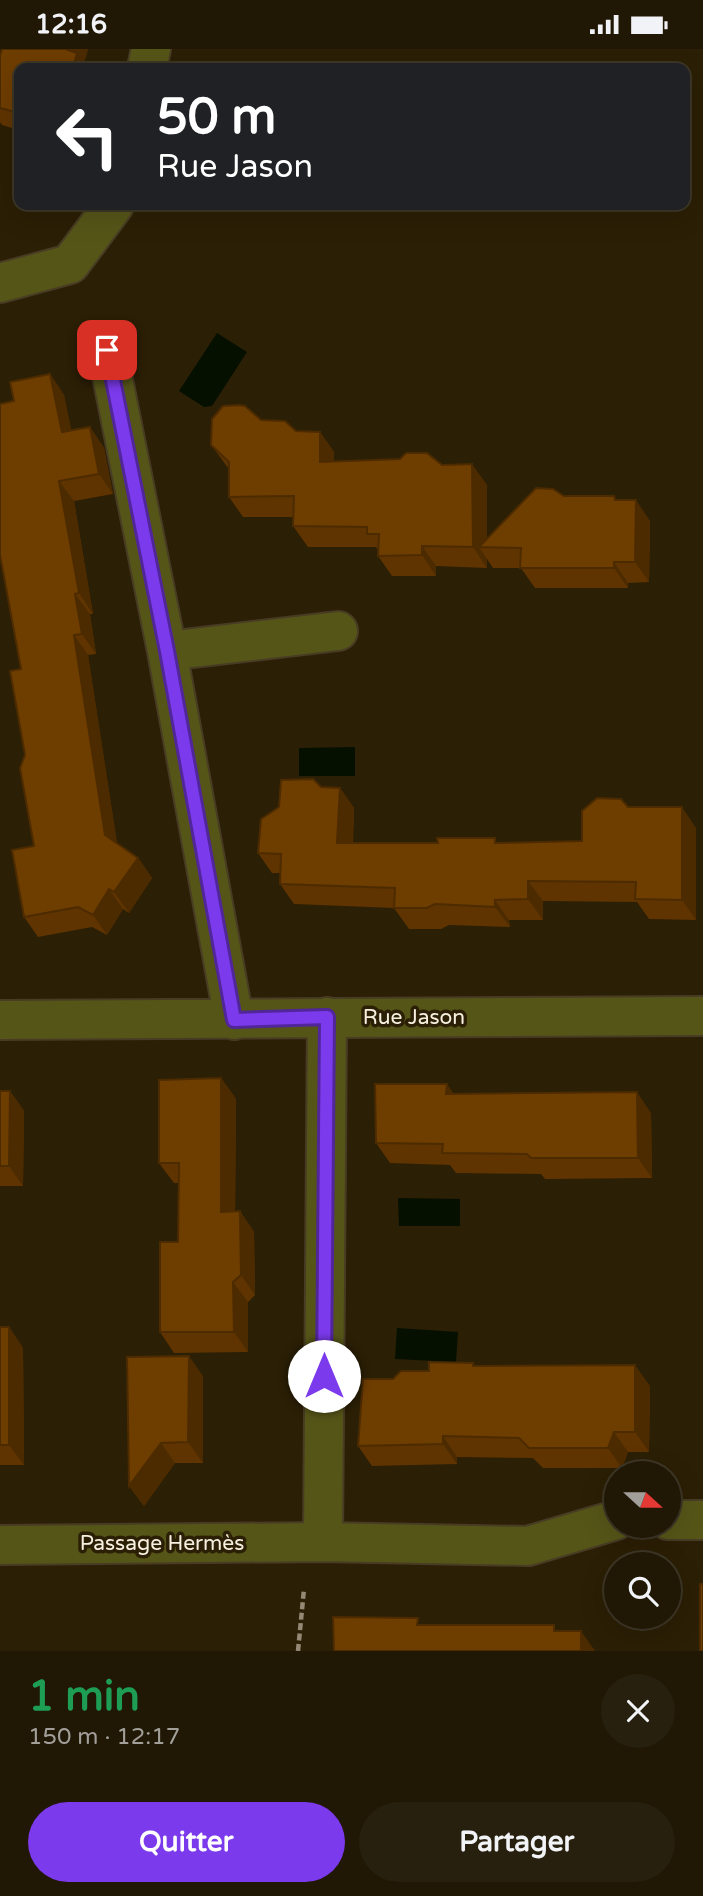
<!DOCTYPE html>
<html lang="fr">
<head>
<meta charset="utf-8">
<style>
	body { margin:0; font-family:"Varela Round",sans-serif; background:#28200e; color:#f1f3f6; height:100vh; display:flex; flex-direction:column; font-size:26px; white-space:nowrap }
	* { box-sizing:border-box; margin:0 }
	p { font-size:23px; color:#a29f9a }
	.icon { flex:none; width:38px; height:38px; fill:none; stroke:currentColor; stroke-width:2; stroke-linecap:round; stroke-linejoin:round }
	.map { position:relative; height:1602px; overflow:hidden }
	.drawer { display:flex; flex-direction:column; background:#201704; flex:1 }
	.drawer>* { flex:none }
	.banner { position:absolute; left:14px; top:14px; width:676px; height:147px; border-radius:14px; box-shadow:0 7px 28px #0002,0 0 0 2px #3d3626; background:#202124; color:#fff; overflow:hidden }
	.needle { width:46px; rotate:111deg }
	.tools { position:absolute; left:604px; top:1412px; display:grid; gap:14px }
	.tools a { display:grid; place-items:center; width:77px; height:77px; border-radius:50%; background:#201704; box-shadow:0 7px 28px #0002,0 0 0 2px #3d3626; font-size:35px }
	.pin { position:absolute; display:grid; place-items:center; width:60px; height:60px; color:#fff; margin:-30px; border-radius:14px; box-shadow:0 4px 10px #0006 }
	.me { position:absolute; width:77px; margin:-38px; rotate:0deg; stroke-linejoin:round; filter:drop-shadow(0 0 5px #0008) }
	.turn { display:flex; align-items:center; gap:24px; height:147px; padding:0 28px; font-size:32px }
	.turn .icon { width:91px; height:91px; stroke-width:2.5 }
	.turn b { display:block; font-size:49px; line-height:60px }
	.round { display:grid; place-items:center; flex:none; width:74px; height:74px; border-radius:37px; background:#28200e }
	.headline { display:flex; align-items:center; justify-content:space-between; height:119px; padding:0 28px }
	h1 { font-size:42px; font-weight:700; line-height:52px; color:#1e9e55 }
	.cta { display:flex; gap:14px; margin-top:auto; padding:14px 28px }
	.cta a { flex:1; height:80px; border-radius:42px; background:#7c3aed; color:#fff; font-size:28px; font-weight:700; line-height:80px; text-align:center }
	.cta a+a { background:#28200e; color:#f1f3f6 }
	.status { display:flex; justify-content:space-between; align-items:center; height:49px; padding:0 35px; background:#201704; direction:ltr }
	.status svg { height:19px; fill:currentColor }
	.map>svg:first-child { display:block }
	.water { fill:#061000 }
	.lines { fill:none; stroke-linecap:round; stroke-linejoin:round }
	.minor-casing { stroke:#483c24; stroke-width:42 }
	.path { stroke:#938974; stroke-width:4.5; stroke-dasharray:7 3.5; stroke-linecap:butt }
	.minor { stroke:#565518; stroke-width:38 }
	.wall { fill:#5f3400 }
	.shaded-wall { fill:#4d2b00 }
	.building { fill:#6e3d00; stroke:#4d2b00; stroke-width:2 }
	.route-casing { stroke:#51269a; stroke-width:18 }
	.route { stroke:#7c3aed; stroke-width:12 }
	.labels { text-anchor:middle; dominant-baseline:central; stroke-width:7; stroke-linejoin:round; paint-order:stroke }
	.street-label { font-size:21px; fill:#f7f0e0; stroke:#2b1f05 }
</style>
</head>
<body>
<div class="status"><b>12:16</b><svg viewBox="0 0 49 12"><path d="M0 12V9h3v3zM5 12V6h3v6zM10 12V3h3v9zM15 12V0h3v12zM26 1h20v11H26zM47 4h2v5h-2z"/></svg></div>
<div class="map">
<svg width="703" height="1602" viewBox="0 0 703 1602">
	<rect width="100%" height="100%" fill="#2b1f05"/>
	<!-- water -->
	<path class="water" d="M217 284 247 303 212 357 204 358 179 342Z
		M355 698V727H299V699Z
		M398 1149 460 1150V1177H399Z
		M397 1279 458 1283 456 1313 395 1310Z"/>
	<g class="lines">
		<!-- minor casing -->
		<g class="minor-casing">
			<path id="minor" d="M147 19 151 0
				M0 234 70 215 114 156
				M107 301 167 602 234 971
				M167 602 338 582
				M0 971 703 967
				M668 1471H703
				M323 1493 327 968
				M0 1496 323 1493 528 1497 616 1471"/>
		</g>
		<!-- path -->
		<path class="path" d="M298 1602 304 1540"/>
		<!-- minor -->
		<use href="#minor" class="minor"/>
	</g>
	<!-- wall -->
	<path class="wall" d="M2 0H88L84 14 88 19H19V81L2 76 0 73V7Z
		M50 325 64 346 71 381 90 378 104 399 113 445 74 452 93 565H90L96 605 88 606 117 795 138 809 152 829 129 864 123 860 107 886 92 878 38 888 24 868 34 797 25 706 21 620 14 352Z
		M261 371 296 382 320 383 334 403V413L442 416 487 436V490L564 447H614L617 451 650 472 649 533 628 534V539H535L521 519H493L487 510V519L436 517V527H392L378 507V501L376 498H308L293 477V468H243L229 448V420L211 396Z
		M321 738 340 739 354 759 353 794H499L582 792 628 758 696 779V871L649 870 637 853 543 852V871H509L510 878 449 876 441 880H409L394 859 294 855 280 835V824H272L258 804 279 758Z
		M221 1029 236 1050 235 1162H240L254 1183 255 1246 248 1253V1303L174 1304 160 1283 178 1193V1134H174L159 1114Z
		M0 1042H10L24 1062 23 1137H0Z
		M454 1045 651 1064 652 1129 545 1130 541 1125 456 1124 450 1116 390 1114 376 1094Z
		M0 1278H9L23 1299 24 1416H0Z
		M476 1317 650 1337 649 1403H628L622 1419H543L533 1409 457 1408V1415L372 1417 358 1397 393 1330Z
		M203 1327V1414H175L144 1457 129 1437Z"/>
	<!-- shaded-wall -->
	<path class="shaded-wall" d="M69 0H88L84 14 88 19H73Z
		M50 325 64 346 76 403 62 383Z
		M90 378 104 399 113 445 99 425Z
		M320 383 334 403V433L320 413Z
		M472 415 487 436V499L479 498 487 510V519L473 498Z
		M59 432 74 452 93 565 79 544Z
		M636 451 650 472 649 533 635 513Z
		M422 497 436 517V527L422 506Z
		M614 513 628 534V539L614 519Z
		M75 545 90 565 96 605 82 585Z
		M74 586 88 606 119 806 105 786Z
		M340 739 354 759 352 814 337 794Z
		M682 758 696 779V871L682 851Z
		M138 809 152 829 129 864 114 843Z
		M528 832 543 852V871L528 850Z
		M109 840 123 860 107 886 93 866Z
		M495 851 509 871 510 878 495 858Z
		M221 1029 236 1050 235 1183 221 1163Z
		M447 1035 461 1055 446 1045Z
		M10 1042 24 1062 23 1137 9 1117Z
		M637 1043 651 1064 652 1129 638 1109Z
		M240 1162 254 1183 255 1246 241 1226Z
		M233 1233 248 1253V1303L234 1283Z
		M9 1278 23 1299 24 1416 9 1396Z
		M189 1307 203 1327V1414L188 1393Z
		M635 1316 650 1337 649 1403 635 1383Z
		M614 1383 628 1403 622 1419 608 1399Z
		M443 1387 457 1408V1415L443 1395Z
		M161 1394 175 1414 144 1457 129 1437Z
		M581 1582 595 1602H581Z"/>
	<!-- building -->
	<path class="building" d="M2 0H69L68 1 77 4 73 19H19V64L0 59V7Z
		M50 325 62 383 90 378 99 425 59 432 79 544 75 545 82 585 74 586 105 786 138 809 114 843 109 840 93 866 78 858 24 868 12 801 34 797 20 719 25 706 10 622 21 620 0 506V355L14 352 10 333Z
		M239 356 245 357 261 371 285 372 296 382 320 383V413L400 410 406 404H427L442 416 472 415 473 498 422 497V506L378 507 379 485H367V478L293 477 294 447 229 448V413L211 396 212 370 223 357Z
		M536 439 553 440 564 447H614L615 451H636L635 513H614V519H520L521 499 479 498Z
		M313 730 321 738 340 739 337 794H438L437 789H495V794L582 792V762L597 749 621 750 628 758H682V851L635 850 636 833 528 832V850L495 851V858L435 855 427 859H394L395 839 280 835 281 805 258 804 261 770 279 758 281 731Z
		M221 1029V1163L240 1162 241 1226 233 1233 234 1283H160V1193H178L179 1114H159V1031Z
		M375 1035H447L446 1045 637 1043 638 1109H531L527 1105 442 1104 443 1095 376 1094Z
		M0 1042H10L9 1117H0Z
		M0 1278H9V1396H0Z
		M189 1307 188 1393 161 1394 129 1437 127 1308Z
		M429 1313 473 1314V1317L635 1316V1383H614L608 1399H529L519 1389 443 1387V1395L358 1397 363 1330H393L401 1322H429Z
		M700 1535H703V1602H700Z
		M333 1568 418 1569 417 1576H554V1582H581V1602H334Z"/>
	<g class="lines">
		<!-- route casing -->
		<g class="route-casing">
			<path id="route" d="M107 301 167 602 234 971 327 968 324 1327"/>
		</g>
		<!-- route -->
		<use href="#route" class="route"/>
	</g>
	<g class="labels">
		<!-- street labels -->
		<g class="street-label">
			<text x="414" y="968">Rue Jason</text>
			<text x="162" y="1494">Passage Hermès</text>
		</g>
	</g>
</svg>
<div class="tools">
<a><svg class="needle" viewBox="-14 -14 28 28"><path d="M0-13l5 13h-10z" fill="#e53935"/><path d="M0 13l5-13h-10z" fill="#a29f9a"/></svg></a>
<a><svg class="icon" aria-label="search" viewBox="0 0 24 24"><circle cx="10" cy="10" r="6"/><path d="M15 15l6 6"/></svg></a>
</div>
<div class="pin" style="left:107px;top:301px;background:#d93025"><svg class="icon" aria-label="arrive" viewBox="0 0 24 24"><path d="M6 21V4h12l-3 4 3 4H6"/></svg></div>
<svg class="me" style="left:324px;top:1327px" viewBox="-20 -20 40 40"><circle r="19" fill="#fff"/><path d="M0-13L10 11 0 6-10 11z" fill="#7c3aed"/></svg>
<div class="banner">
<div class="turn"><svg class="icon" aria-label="left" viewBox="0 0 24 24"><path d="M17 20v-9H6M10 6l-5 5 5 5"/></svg><div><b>50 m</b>Rue Jason</div></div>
</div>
</div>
<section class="drawer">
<div class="headline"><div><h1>1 min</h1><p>150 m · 12:17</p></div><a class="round"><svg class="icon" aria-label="close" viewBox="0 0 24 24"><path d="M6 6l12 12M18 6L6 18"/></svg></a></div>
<div class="cta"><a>Quitter</a><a>Partager</a></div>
</section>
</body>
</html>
